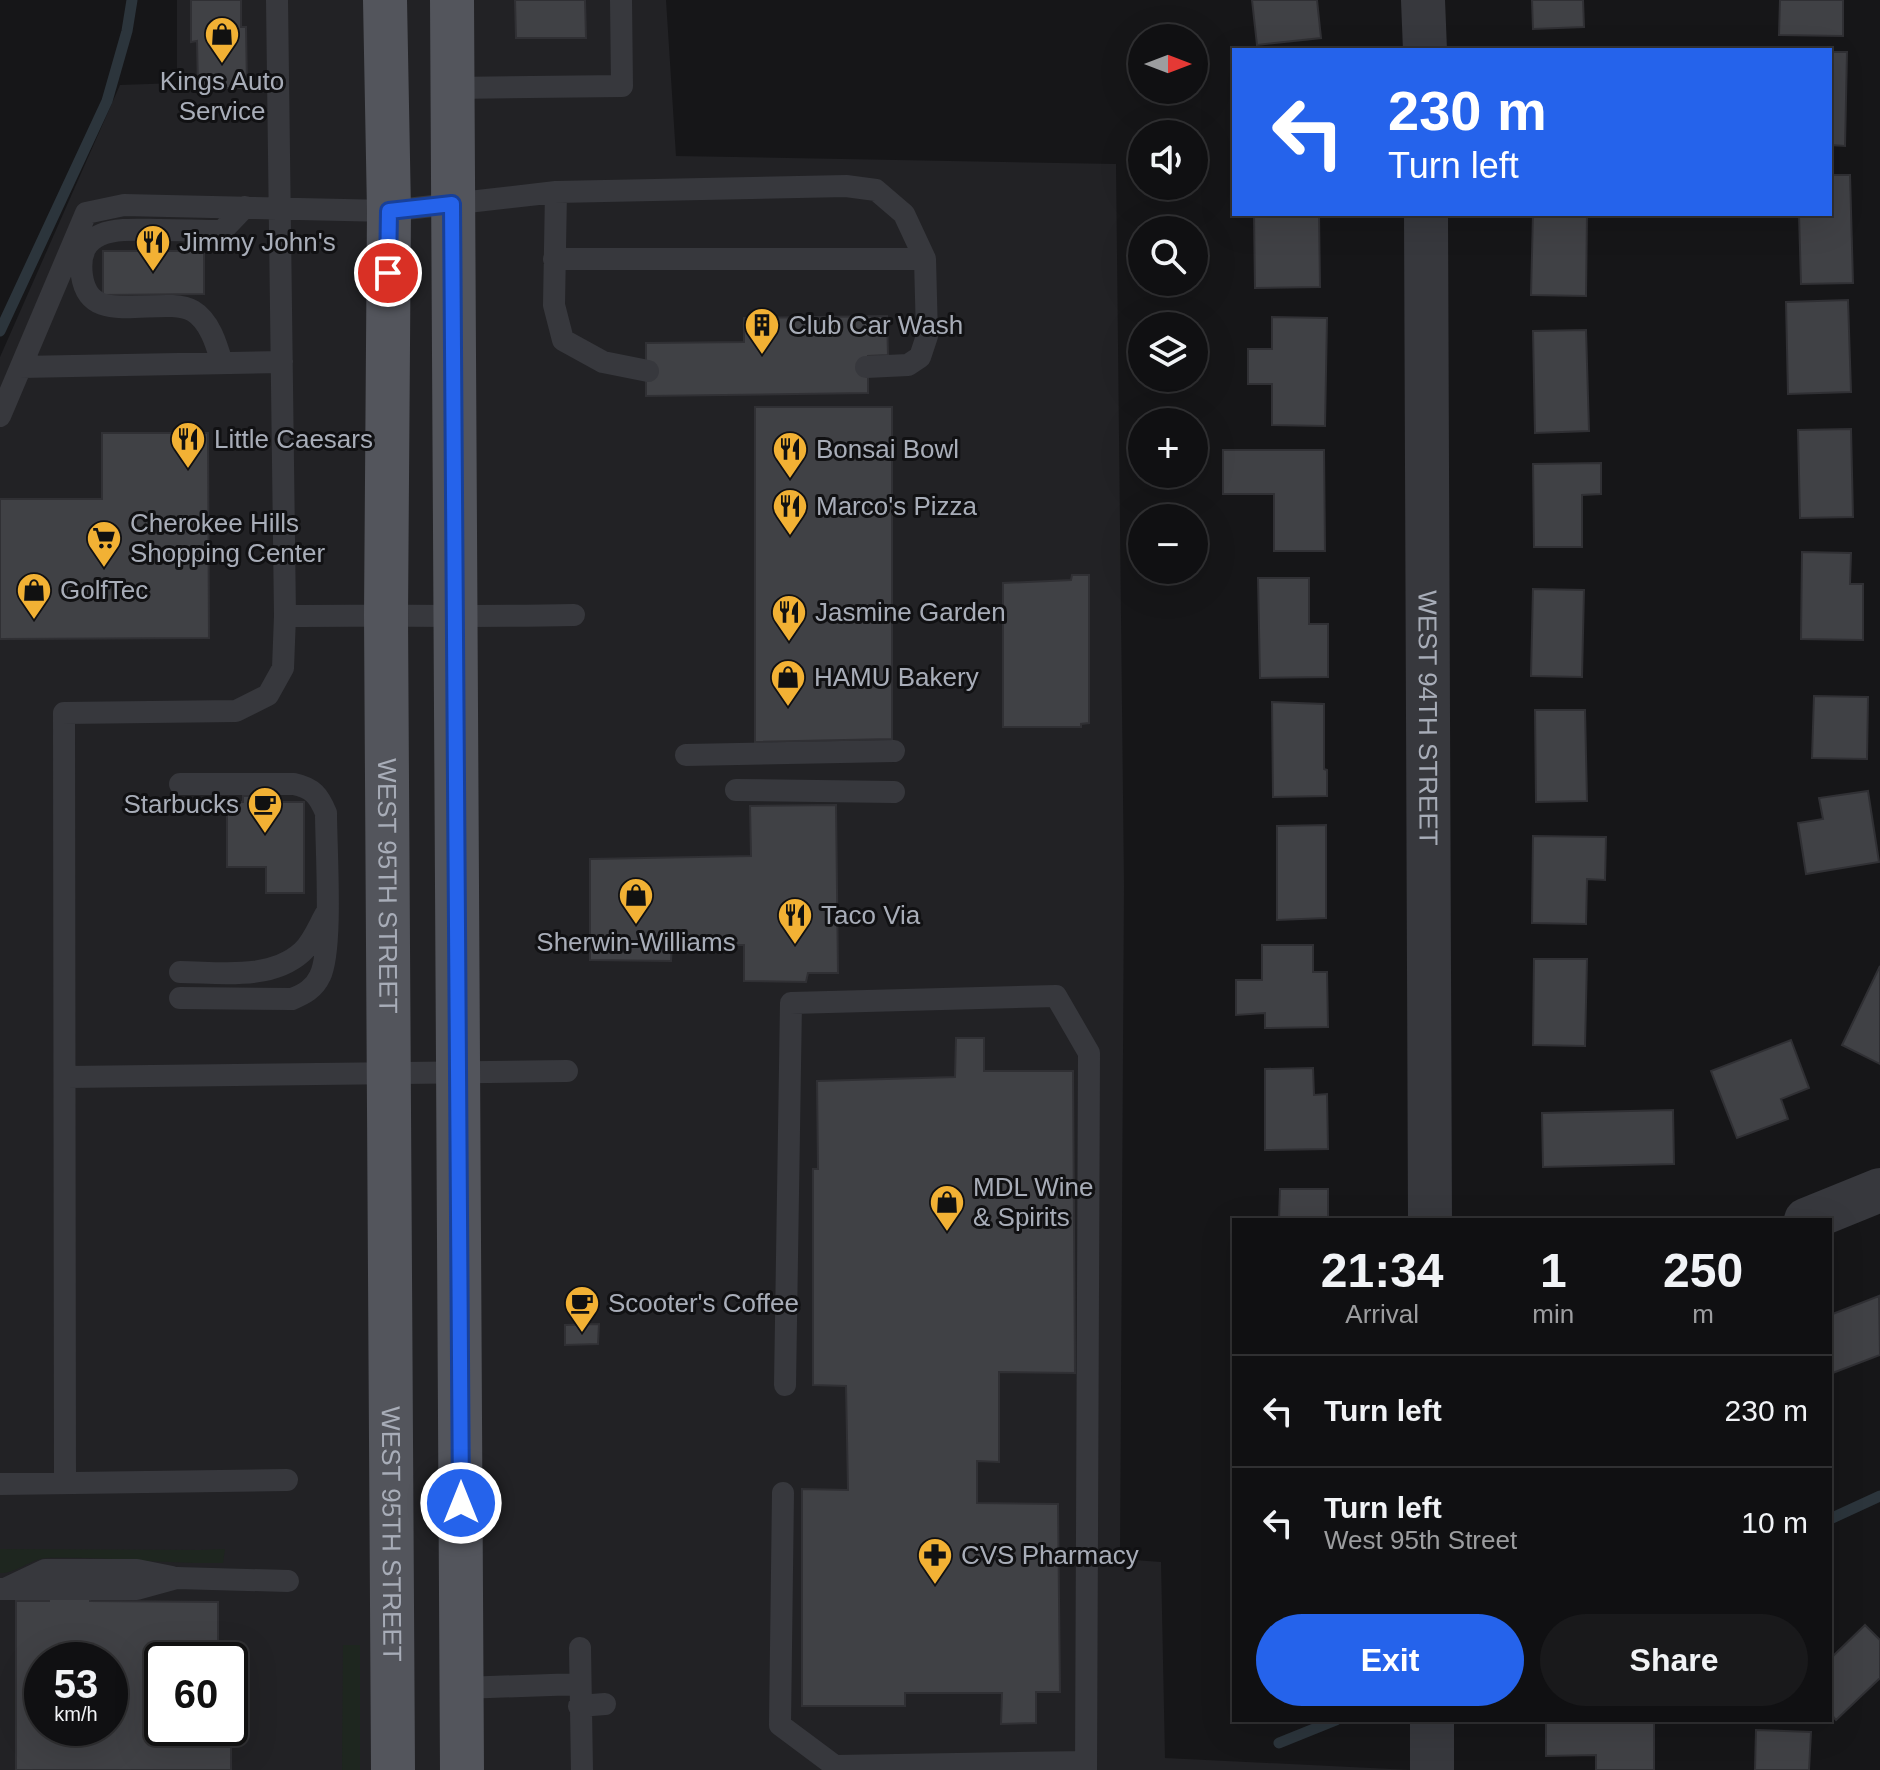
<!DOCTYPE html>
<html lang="en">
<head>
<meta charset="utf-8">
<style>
	body { margin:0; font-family:Arial,sans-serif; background:#19191b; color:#f1f3f6; height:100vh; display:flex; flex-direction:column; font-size:30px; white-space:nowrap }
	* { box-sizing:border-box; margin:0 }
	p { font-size:26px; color:#9c9d9f }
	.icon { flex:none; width:44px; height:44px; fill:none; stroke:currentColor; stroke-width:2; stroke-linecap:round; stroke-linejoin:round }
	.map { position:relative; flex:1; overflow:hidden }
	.side { position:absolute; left:1232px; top:1218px; width:600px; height:504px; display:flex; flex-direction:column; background:#101012; border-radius:0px; box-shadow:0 8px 32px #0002,0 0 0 2px #303032 }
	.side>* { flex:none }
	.top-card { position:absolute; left:1232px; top:48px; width:600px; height:168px; border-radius:0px; box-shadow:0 8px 32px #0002,0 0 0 2px #303032; background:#2563eb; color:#fff; overflow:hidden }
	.needle { width:52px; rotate:90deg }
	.buttons { position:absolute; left:1128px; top:24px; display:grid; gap:16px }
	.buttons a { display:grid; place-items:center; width:80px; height:80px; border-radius:50%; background:#101012; box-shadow:0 8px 32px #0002,0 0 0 2px #303032; font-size:40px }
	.speed { position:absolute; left:24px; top:1642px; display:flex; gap:16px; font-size:40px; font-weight:700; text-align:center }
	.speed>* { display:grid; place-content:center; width:104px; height:104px; border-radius:50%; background:#101012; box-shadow:0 8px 32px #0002,0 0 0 2px #303032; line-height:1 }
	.speed small { font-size:20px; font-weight:400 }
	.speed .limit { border:4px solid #111; border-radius:12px; background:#fff; color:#111 }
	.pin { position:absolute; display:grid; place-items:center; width:68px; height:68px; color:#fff; margin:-34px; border:4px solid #fff; border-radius:50%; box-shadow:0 2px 8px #0007 }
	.me { position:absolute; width:88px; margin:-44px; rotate:0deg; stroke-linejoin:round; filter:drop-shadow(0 0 6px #0008) }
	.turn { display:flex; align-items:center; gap:28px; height:168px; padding:0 24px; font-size:36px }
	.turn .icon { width:104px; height:104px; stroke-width:2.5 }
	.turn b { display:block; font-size:56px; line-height:68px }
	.eta { display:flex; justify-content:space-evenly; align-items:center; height:136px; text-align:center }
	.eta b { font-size:48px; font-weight:700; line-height:56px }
	.button { display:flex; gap:16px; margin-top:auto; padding:16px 24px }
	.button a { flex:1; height:92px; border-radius:48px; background:#2563eb; color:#fff; font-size:32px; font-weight:700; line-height:92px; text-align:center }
	.button a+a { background:#19191b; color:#f1f3f6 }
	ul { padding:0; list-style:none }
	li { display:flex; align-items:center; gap:24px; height:112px; padding:0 24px; border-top:2px solid #303032 }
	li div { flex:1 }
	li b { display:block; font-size:30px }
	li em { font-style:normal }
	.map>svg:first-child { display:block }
	.built { fill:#222225; fill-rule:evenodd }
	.green { fill:#1e261f }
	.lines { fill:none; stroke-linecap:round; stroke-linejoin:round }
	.stream { stroke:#2c353c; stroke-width:11 }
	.building { fill:#404145; stroke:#303034; stroke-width:2; fill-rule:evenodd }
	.lane { stroke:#37383d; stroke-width:22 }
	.street { stroke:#37383d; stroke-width:44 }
	.primary { stroke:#53555c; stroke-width:44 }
	.route-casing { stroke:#184099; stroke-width:20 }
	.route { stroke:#2563eb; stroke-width:14 }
	.labels { text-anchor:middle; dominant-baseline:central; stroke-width:6; stroke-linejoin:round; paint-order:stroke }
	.poi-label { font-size:26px; fill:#a8adb8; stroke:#111113; text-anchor:start }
	.street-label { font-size:26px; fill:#a8adb8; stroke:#111113 }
</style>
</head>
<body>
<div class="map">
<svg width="1880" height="1770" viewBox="0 0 1880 1770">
	<rect width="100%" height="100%" fill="#161618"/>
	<!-- built -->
	<path class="built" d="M177 0H666L676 156 1116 164 1124 886 1120 1559 1161 1562 1165 1758 1411 1770H0V357L120 85 177 83ZM42 1660H110V1728H42ZM162 1660H230V1728H162Z"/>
	<!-- green -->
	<path class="green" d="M0 1549 201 1550 225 1549 223 1563C164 1564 106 1556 47 1558 29 1559 16 1574 0 1573Z
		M343 1645H360V1770H342Z"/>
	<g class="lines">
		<!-- stream -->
		<path class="stream" d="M0 331 107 101 127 31 132 0
			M1830 1519 1880 1496
			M1279 1743 1336 1720"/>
	</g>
	<!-- building -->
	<path class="building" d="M191 0H241V27H246L247 88H198L197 41 191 42Z
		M515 0H585L586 38H516Z
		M1252 0H1317L1321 38 1257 45Z
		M1532 0H1583L1584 27 1533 29Z
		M1780 0H1843V36L1779 35Z
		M1830 52H1847L1845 146 1830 145Z
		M1830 175H1850L1853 283 1801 284 1799 214H1830Z
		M1254 214H1319L1320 287 1255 288Z
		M1533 214H1587L1586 296 1531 295Z
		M103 251H204V294L103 295Z
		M1848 300 1851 392 1788 394 1786 302Z
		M887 316 888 355 868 356V393L646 396V343L744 342V318Z
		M1272 317 1327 318 1325 426 1272 425V384H1248V349H1272Z
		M1586 330 1589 431 1535 433 1533 331Z
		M755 407H892V739L755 742Z
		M1851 429 1853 517 1800 518 1798 430Z
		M102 433H208L209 638 0 639V499H102Z
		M1223 450H1324L1325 551H1274V494H1223Z
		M1601 463V494L1582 495V547H1534L1533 464Z
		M1802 552 1851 553 1850 584H1863V640L1801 639Z
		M1072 575H1089V723L1081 724V727H1003V583L1071 580Z
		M1258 578H1309V624H1328V677L1260 678Z
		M1533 589 1584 590 1582 677 1531 676Z
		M1814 696 1868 697 1867 759 1812 758Z
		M1272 702 1324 704V769L1327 770V796L1273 797Z
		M1535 710H1585L1587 801 1536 802Z
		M1868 791 1879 862 1806 874 1798 823 1823 819 1819 798Z
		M243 796H264V802H304V893H266V867H227V802H243Z
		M836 805 838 973H808L806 982 744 981V945H672L671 961 590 960V859L751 856 750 806Z
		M1326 825V918L1277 920V826Z
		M1533 836 1606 837 1605 880 1587 879 1586 924 1532 923Z
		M1262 945H1313V972H1327L1328 1027 1265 1028V1013L1236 1015V980H1262Z
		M1534 959H1587L1585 1046 1533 1045Z
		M1880 966V1064L1842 1045Z
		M956 1038H984V1071H1073L1075 1373 999 1372V1462L977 1461V1503L1058 1504 1060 1692H1036V1723L1001 1724 1002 1693H905V1706H802V1489L848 1490 846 1386 813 1385V1169H818L817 1081 955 1077Z
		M1791 1040 1809 1088 1781 1099 1788 1119 1737 1138 1711 1071Z
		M1313 1068 1314 1095 1327 1094 1328 1149 1265 1150V1069Z
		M1673 1110 1674 1164 1543 1167 1542 1113Z
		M1280 1189H1328V1220H1279Z
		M1879 1296 1880 1355 1830 1374V1315Z
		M599 1324 598 1344 565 1345V1325Z
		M49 1580H90V1601L218 1602V1660H162V1728H230L231 1667V1770H16V1601H49ZM42 1660H110V1728H42Z
		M1865 1625 1880 1640V1678L1836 1720 1830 1713V1659Z
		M1546 1720H1654V1770H1596V1755L1546 1756Z
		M1756 1730 1811 1732 1809 1770H1755Z"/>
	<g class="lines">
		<!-- lane -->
		<path class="lane" d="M452 88 622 86 621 0
			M556 192 554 305 563 340 603 362 648 371
			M554 259H925
			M222 363C217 346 210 321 193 311 173 299 127 313 102 304 89 299 84 289 82 276 75 223 125 230 160 230 181 230 201 231 222 231L245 207
			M21 367 282 362
			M0 416 86 213 124 205 389 211 556 192 846 186 876 190 904 214 925 259 927 336 920 357 908 365 866 367
			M285 616C382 615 477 617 574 615
			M686 755 894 751
			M180 784H294C313 788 319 796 326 813 326 848 333 950 320 976 314 989 304 994 292 999L180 998
			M736 790 894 792
			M180 972C218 972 270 981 302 952 312 943 318 928 325 915
			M67 1077 567 1071
			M785 1385 791 1003 1056 996 1089 1053 1086 1770
			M65 1483 64 713 236 711 268 695 283 668 285 616 277 0
			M0 1484 287 1480
			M783 1493 780 1725 835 1766 1086 1762
			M7 1588 45 1570H137L172 1577
			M0 1589H137L177 1578 288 1581
			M580 1648 582 1770
			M462 1688 579 1684
			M579 1706 605 1704"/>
		<!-- street -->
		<g class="street">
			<path d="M1423 0 1425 50"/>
			<path id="s1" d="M1426 214 1430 1220"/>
			<path d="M1806 1220 1880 1190"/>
			<path d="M1432 1770V1720"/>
		</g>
		<!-- primary -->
		<g class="primary">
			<path id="s2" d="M385 0 389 211 386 615 393 1770"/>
			<path d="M452 0 462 1770"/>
		</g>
	</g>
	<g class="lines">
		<!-- route casing -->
		<g class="route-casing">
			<path id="route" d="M388 273 389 211 452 204 461 1503"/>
		</g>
		<!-- route -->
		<use href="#route" class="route"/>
	</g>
	<!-- icons -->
	<defs>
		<g id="shop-pin" transform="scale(1.8)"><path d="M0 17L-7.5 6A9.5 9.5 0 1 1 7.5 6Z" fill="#f2b134" stroke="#111113"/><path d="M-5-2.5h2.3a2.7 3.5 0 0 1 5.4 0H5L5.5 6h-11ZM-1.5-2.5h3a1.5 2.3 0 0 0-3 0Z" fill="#111"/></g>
		<g id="restaurant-pin" transform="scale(1.8)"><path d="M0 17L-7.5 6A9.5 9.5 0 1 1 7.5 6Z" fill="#f2b134" stroke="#111113"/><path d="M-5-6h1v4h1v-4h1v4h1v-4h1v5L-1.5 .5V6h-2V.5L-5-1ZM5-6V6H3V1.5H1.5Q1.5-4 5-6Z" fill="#111"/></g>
		<g id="building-pin" transform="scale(1.8)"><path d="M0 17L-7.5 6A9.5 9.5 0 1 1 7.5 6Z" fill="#f2b134" stroke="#111113"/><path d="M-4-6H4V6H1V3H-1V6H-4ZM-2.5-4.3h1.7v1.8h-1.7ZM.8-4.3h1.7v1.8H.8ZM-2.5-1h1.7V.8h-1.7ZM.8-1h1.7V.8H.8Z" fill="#111"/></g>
		<g id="supermarket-pin" transform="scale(1.8)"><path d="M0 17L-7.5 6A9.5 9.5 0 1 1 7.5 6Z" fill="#f2b134" stroke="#111113"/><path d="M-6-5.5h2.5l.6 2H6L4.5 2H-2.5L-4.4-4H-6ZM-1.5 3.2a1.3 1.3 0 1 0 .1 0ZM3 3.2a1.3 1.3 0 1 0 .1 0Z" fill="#111"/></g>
		<g id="cafe-pin" transform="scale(1.8)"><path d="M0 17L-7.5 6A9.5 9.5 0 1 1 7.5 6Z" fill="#f2b134" stroke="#111113"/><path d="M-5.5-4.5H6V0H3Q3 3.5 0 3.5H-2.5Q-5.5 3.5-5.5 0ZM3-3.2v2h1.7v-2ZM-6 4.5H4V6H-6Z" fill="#111"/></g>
		<g id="pharmacy-pin" transform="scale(1.8)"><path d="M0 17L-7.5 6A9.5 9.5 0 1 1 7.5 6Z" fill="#f2b134" stroke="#111113"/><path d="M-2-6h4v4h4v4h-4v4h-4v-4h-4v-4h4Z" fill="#111"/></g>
	</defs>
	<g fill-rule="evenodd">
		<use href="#shop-pin" x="222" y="34"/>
		<use href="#restaurant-pin" x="153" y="242"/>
		<use href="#building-pin" x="762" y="325"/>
		<use href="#restaurant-pin" x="188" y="439"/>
		<use href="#restaurant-pin" x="790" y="449"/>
		<use href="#restaurant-pin" x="790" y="506"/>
		<use href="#supermarket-pin" x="104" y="538"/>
		<use href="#shop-pin" x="34" y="590"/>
		<use href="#restaurant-pin" x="789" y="612"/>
		<use href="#shop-pin" x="788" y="677"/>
		<use href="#cafe-pin" x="265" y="804"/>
		<use href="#shop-pin" x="636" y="895"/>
		<use href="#restaurant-pin" x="795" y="915"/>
		<use href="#shop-pin" x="947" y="1202"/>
		<use href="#cafe-pin" x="582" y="1303"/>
		<use href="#pharmacy-pin" x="935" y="1555"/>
	</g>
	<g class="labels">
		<!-- poi labels -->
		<g class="poi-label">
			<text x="222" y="81" text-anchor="middle">Kings Auto<tspan x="222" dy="30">Service</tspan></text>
			<text x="179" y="242">Jimmy John's</text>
			<text x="788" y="325">Club Car Wash</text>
			<text x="214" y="439">Little Caesars</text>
			<text x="816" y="449">Bonsai Bowl</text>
			<text x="816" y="506">Marco's Pizza</text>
			<text x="130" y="523">Cherokee Hills<tspan x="130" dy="30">Shopping Center</tspan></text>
			<text x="60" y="590">GolfTec</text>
			<text x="815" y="612">Jasmine Garden</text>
			<text x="814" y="677">HAMU Bakery</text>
			<text x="239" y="804" text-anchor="end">Starbucks</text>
			<text x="821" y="915">Taco Via</text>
			<text x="636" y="942" text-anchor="middle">Sherwin-Williams</text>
			<text x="973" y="1187">MDL Wine<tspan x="973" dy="30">&amp; Spirits</tspan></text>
			<text x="608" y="1303">Scooter's Coffee</text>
			<text x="961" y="1555">CVS Pharmacy</text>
		</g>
		<!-- street labels -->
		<g class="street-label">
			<text stroke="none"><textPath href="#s1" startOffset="504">WEST 94TH STREET</textPath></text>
			<text stroke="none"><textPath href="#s2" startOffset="886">WEST 95TH STREET</textPath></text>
			<text stroke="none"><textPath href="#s2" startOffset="1534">WEST 95TH STREET</textPath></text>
		</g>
	</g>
</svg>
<div class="buttons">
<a><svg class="needle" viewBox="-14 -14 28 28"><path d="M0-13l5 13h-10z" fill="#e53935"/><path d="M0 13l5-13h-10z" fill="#9c9d9f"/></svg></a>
<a><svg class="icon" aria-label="sound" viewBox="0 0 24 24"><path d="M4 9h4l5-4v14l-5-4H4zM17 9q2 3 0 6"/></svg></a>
<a><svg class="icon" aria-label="search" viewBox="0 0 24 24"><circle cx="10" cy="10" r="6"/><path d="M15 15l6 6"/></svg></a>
<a><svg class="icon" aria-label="layers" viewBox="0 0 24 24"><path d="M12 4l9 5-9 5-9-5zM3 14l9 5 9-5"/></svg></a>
<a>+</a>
<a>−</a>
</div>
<div class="speed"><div>53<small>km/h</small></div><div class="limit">60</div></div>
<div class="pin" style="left:388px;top:273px;background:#d93025"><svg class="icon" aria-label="arrive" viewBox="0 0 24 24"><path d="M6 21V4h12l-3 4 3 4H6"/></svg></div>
<svg class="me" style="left:461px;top:1503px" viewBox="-20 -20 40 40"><circle r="17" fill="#2563eb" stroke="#fff" stroke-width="3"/><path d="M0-11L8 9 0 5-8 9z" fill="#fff"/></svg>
<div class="top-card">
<div class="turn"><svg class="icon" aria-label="left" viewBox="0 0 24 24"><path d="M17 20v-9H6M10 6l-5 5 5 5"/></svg><div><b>230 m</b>Turn left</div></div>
</div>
<section class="side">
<div class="eta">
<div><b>21:34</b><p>Arrival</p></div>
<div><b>1</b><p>min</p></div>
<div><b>250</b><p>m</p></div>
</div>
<ul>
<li><svg class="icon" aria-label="left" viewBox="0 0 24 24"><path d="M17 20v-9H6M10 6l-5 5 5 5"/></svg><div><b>Turn left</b></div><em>230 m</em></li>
<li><svg class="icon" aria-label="left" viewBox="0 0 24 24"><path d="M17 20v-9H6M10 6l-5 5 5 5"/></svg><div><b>Turn left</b><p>West 95th Street</p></div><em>10 m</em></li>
</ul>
<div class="button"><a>Exit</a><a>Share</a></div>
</section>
</div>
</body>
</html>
